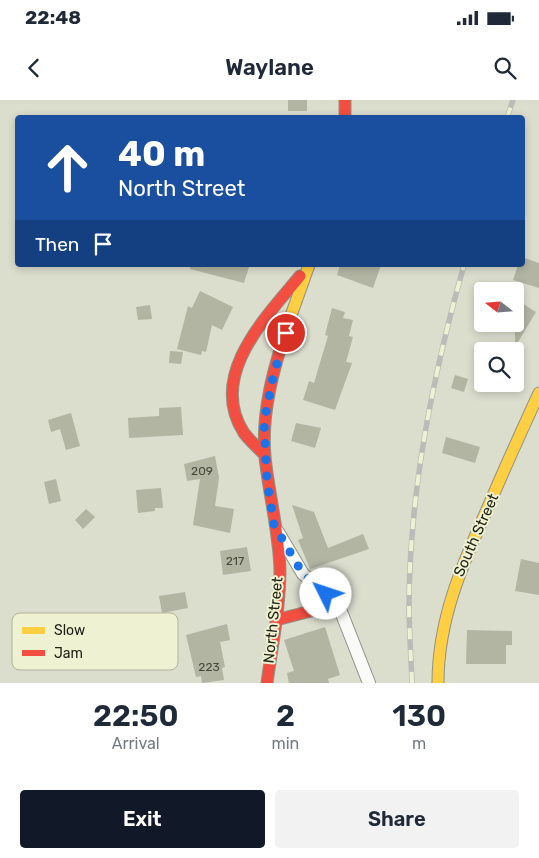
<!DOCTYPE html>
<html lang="en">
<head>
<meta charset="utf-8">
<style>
	body { margin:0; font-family:Rubik,sans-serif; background:#f2f2f3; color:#1f2937; height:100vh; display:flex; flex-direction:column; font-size:19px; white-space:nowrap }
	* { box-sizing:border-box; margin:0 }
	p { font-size:16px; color:#747a83 }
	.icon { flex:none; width:28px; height:28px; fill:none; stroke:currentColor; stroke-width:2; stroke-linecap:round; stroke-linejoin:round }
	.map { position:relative; height:583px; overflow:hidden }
	.details { display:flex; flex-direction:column; background:#fff; flex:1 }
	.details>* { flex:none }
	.hud { position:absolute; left:15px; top:15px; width:510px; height:152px; border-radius:5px; box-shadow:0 2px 8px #0003; background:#1a4fa0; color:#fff; overflow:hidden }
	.needle { width:32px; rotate:287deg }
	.buttons { position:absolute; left:474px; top:182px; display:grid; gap:10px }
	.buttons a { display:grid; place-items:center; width:50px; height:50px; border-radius:5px; background:#fff; box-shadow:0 2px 8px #0003; font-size:25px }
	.pin { position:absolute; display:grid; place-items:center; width:42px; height:42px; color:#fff; margin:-21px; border:2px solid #fff; border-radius:50%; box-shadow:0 1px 5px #0007 }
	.me { position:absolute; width:55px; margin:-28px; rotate:311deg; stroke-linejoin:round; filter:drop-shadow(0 0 4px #0008) }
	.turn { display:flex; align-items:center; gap:18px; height:105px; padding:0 20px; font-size:22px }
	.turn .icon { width:65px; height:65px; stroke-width:2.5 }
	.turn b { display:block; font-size:35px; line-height:42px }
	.then { display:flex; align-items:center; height:48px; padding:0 20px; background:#0003; gap:10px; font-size:19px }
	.eta { display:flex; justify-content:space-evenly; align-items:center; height:85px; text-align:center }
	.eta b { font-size:30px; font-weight:600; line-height:35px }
	.button { display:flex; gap:10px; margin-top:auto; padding:10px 20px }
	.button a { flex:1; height:58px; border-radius:5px; background:#111827; color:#fff; font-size:20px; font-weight:600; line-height:58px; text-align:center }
	.button a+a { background:#f2f2f3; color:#1f2937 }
	.status { display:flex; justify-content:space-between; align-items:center; height:35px; padding:0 25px; background:#fff; direction:ltr }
	.status svg { height:14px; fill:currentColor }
	header { display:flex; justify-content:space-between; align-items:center; height:65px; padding:0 20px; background:#fff; font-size:22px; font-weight:600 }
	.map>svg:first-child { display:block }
	.building { fill:#b3b5a3 }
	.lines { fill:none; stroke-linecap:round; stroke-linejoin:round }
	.street-casing { stroke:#909286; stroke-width:14 }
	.slow-casing { stroke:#909286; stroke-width:13 }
	.jam-casing { stroke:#909286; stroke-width:13 }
	.street { stroke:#fafaf8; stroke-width:12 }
	.slow { stroke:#ffcf43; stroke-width:11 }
	.jam { stroke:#f24e42; stroke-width:11 }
	.rail-casing { stroke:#bbbbb7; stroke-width:5.5 }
	.rail { stroke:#eef1d2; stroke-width:4; stroke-dasharray:11; stroke-linecap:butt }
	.route { stroke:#1a73e8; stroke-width:9; stroke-dasharray:0 16.2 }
	.labels { text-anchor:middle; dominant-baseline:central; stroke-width:4; stroke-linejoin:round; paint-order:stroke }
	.number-label { font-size:12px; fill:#46483a }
	.street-label { font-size:15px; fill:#222317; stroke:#eef1d2 }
	.key { fill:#eef1d2; stroke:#b1b39a; stroke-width:1 }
	.key-label { font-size:14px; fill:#222317 }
</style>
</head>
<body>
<div class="status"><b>22:48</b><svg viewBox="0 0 49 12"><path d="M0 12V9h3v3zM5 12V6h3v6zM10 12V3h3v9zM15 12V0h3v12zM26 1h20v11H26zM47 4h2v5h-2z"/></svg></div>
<header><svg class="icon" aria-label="back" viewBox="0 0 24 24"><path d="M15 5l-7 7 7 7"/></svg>Waylane<svg class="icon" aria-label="search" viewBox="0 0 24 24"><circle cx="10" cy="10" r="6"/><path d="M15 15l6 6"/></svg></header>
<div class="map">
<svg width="539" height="583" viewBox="0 0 539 583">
	<rect width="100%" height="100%" fill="#dbddcd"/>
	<!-- building -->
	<path class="building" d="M288 0H307V11H288Z
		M522 157 539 163V188L513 180 518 165H522Z
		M190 165H243L249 167 244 183 190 169Z
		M340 165H381L373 188 337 175Z
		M200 191 233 207 222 230 212 225 206 252 202 251 201 255 177 249 188 206 192 208Z
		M520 202 536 212 515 247V210Z
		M150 205 152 219 138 220 136 207Z
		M332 208 345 212 343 218 353 220 349 236 353 237 346 262 352 263 335 310 303 300 309 281 314 283 328 236 325 235Z
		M170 251 183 252 181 264 169 263Z
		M455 275 468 279 464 292 451 288Z
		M181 307 183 335 129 338 128 318 159 316V308Z
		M71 313 80 346 66 350 60 329 51 332 48 320Z
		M296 323 321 328 315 348 291 341Z
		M446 337 480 347 475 363 442 353Z
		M215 356 219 378 215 406 234 409 230 433 193 425 200 379 187 381 184 364Z
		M56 379 61 401 49 404 44 382Z
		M161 388 163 408H155V411L138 413 136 390Z
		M292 405 314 412 328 448 363 434 369 449 310 469 298 440 303 438Z
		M86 409 95 417 83 429 75 420Z
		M247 447 251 471 223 475 220 451Z
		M521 459 539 463V495L515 491Z
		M185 492 188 508 162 513 159 496Z
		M227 524 230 540 220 542 225 567 222 568 224 580 202 583 201 576 196 577 186 535Z
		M325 527 340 575 328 579 329 583H289L287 573 294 571 284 540Z
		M467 530 512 531V545H506V564H466Z"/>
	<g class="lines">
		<!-- street casing -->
		<g class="street-casing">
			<path id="street" d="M278 432 303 474 338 504 369 583"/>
		</g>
		<!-- slow casing -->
		<g class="slow-casing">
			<path id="slow" d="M288 224 309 165
				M438 583C438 518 463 463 489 405 505 367 522 330 539 293"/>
		</g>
		<!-- jam casing -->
		<g class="jam-casing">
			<path id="jam" d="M345 0V18
				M265 355C258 348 250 341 244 333 207 276 266 217 300 176
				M276 520 338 504
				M267 583C272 546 280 508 280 470 279 432 269 395 265 357 261 312 274 267 288 224"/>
		</g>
		<!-- street -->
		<use href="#street" class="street"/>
		<!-- slow -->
		<use href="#slow" class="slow"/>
		<!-- jam -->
		<use href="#jam" class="jam"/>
		<!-- rail casing -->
		<g class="rail-casing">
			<path id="rail" d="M507 18 513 0
				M412 583C411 556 409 530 409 503 410 388 433 275 464 165"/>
		</g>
		<!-- rail -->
		<use href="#rail" class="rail"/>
	</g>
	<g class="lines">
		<!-- route -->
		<path class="route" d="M286 233 273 277 264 322 267 381 274 425 303 474 326 494"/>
	</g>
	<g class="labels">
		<!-- number labels -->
		<g class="number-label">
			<text x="202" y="371">209</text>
			<text x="235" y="461">217</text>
			<text x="209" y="567">223</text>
		</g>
		<!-- street labels -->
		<g class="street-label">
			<text transform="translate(476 435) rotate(-66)">South Street</text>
			<text transform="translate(273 520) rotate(-84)">North Street</text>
		</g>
	</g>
	<!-- legend -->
	<rect x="12" y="513" width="166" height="57" rx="8" class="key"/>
	<rect x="22" y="527" width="23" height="7" fill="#ffcf43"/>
	<rect x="22" y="550" width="23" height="6" fill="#f24e42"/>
	<g class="key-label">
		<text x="54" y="535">Slow</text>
		<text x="54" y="558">Jam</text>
	</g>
</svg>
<div class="buttons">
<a><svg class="needle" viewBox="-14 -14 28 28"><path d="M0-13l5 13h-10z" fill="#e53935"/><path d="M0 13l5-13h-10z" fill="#747a83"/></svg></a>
<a><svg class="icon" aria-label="search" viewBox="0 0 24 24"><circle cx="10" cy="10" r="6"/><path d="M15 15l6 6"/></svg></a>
</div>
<div class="pin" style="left:286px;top:233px;background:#d93025"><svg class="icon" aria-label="arrive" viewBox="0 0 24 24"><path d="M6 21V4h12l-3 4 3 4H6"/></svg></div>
<svg class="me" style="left:326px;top:494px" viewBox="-20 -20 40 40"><circle r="19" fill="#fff"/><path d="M0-13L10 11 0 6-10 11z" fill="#1a73e8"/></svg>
<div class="hud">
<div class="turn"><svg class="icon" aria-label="ahead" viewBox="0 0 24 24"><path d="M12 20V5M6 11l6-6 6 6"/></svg><div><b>40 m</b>North Street</div></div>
<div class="then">Then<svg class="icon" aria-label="arrive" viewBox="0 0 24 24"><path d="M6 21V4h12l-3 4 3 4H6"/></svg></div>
</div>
</div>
<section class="details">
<div class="eta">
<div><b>22:50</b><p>Arrival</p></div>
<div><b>2</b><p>min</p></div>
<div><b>130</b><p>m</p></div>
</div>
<div class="button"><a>Exit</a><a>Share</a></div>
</section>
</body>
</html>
